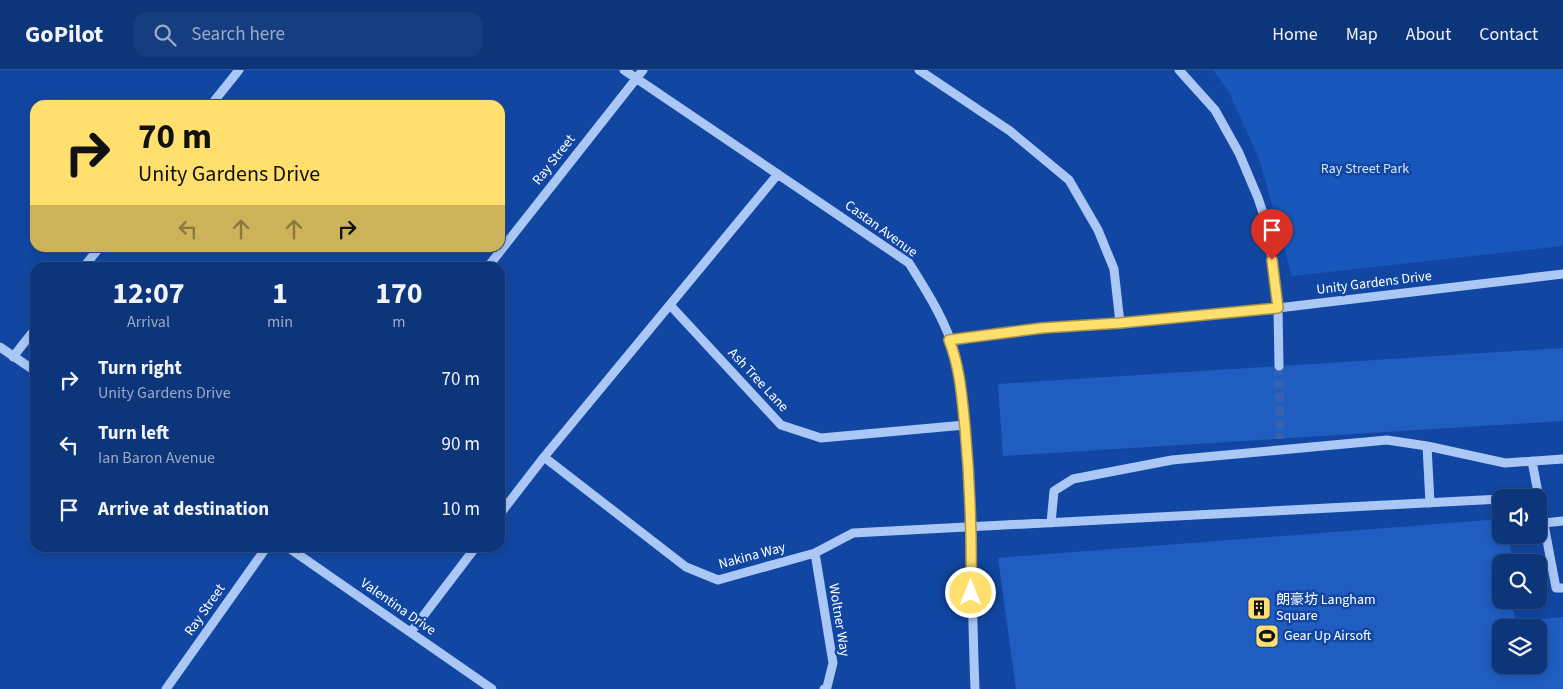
<!DOCTYPE html>
<html lang="en">
<head>
<meta charset="utf-8">
<style>
	body { margin:0; font-family:"Source Sans 3","Noto Sans SC",sans-serif; background:#163d7f; color:#f1f3f6; height:100vh; display:flex; flex-direction:column; font-size:19px; white-space:nowrap }
	* { box-sizing:border-box; margin:0 }
	p { font-size:16px; color:#9aabc7 }
	.icon { flex:none; width:28px; height:28px; fill:none; stroke:currentColor; stroke-width:2; stroke-linecap:round; stroke-linejoin:round }
	.map { position:relative; flex:1; overflow:hidden }
	.details { position:absolute; left:30px; top:192px; width:475px; height:290px; display:flex; flex-direction:column; background:#0d357a; border-radius:15px; box-shadow:0 2px 8px #0003,0 0 0 1px #2d508b }
	.details>* { flex:none }
	.hud { position:absolute; left:30px; top:30px; width:475px; height:152px; border-radius:15px; box-shadow:0 2px 8px #0003,0 0 0 1px #2d508b; background:#ffdf6e; color:#111; overflow:hidden }
	.fabs { position:absolute; left:1492px; top:419px; display:grid; gap:10px }
	.fabs a { display:grid; place-items:center; width:55px; height:55px; border-radius:10px; background:#0d357a; box-shadow:0 2px 8px #0003,0 0 0 1px #2d508b; font-size:25px }
	.pin { position:absolute; display:grid; place-items:center; width:42px; height:42px; color:#fff; margin:-51px -21px; border-radius:50% 50% 50% 0; rotate:-45deg; box-shadow:0 0 5px #0007 }
	.pin .icon { rotate:45deg }
	.me { position:absolute; width:55px; margin:-28px; rotate:0deg; stroke-linejoin:round; filter:drop-shadow(0 0 4px #0008) }
	.turn { display:flex; align-items:center; gap:18px; height:105px; padding:0 25px; font-size:22px }
	.turn .icon { width:65px; height:65px; stroke-width:2.5 }
	.turn b { display:block; font-size:35px; line-height:42px }
	.lanes { display:flex; align-items:center; height:48px; padding:0 25px; background:#0003; justify-content:center; gap:25px; direction:ltr }
	.lanes .off { opacity:.35 }
	.eta { display:flex; justify-content:space-evenly; align-items:center; height:85px; text-align:center }
	.eta b { font-size:30px; font-weight:700; line-height:35px }
	ul { padding:0; list-style:none }
	li { display:flex; align-items:center; gap:15px; height:65px; padding:0 25px }
	li div { flex:1 }
	li b { display:block; font-size:19px }
	li em { font-style:normal }
	header { display:flex; align-items:center; gap:30px; box-sizing:border-box; height:70px; padding:0 25px; background:#0d357a; border-bottom:1px solid #2d508b }
	header strong { font-size:24px }
	nav { display:flex; gap:28px; margin-inline-start:auto; font-size:18px }
	.search { width:350px; height:45px; background:#163d7f; display:flex; align-items:center; gap:12px; box-sizing:border-box; padding:0 18px; border-radius:15px; color:#9aabc7; font-size:19px }
	.map>svg:first-child { display:block }
	.green { fill:#1858bc }
	.building { fill:#1f5dc1; fill-rule:evenodd }
	.lines { fill:none; stroke-linecap:round; stroke-linejoin:round }
	.minor-tunnel { stroke:#3563b0; stroke-width:9; stroke-dasharray:9 4.5; stroke-linecap:butt }
	.minor { stroke:#aac7f5; stroke-width:9 }
	.route-casing { stroke:#a69148; stroke-width:12 }
	.route { stroke:#ffdf6e; stroke-width:9 }
	.labels { text-anchor:middle; dominant-baseline:central; stroke-width:5; stroke-linejoin:round; paint-order:stroke }
	.street-label { font-size:14px; fill:#fff; stroke:#1147a2 }
	.park-label { font-size:14px; fill:#d3e4fe; stroke:#1147a2 }
	.poi-label { font-size:14px; fill:#fff; stroke:#1147a2; text-anchor:start }
</style>
</head>
<body>
<header>
<strong>GoPilot</strong>
<div class="search"><svg class="icon" aria-label="search" viewBox="0 0 24 24"><circle cx="10" cy="10" r="6"/><path d="M15 15l6 6"/></svg>Search here</div>
<nav><a>Home</a><a>Map</a><a>About</a><a>Contact</a></nav>
</header>
<div class="map">
<svg width="1563" height="619" viewBox="0 0 1563 619">
	<rect width="100%" height="100%" fill="#1147a2"/>
	<!-- green -->
	<path class="green" d="M1213 0H1563V176L1292 206 1260 91 1229 22Z"/>
	<!-- building -->
	<path class="building" d="M1563 278V351L1003 386 998 314Z
		M1501 449V465H1510L1511 492H1501V530H1513L1515 552 1563 547V619H1016L998 488ZM1501 558H1539V595H1501Z"/>
	<g class="lines">
		<!-- minor-tunnel -->
		<path class="minor-tunnel" d="M1279 296 1280 369"/>
		<!-- minor -->
		<path class="minor" d="M624 0 909 193C927 222 946 251 955 284 964 319 965 358 968 394 972 469 972 544 975 619
			M919 0 1010 61 1069 110 1098 160 1114 199 1120 253
			M1179 0 1215 40 1239 83 1258 128 1268 158 1278 238 1279 296
			M211 35 239 0
			M83 198 99 178
			M487 198 643 0
			M670 235 781 355 821 368 965 355
			M949 270 1042 258 1120 253 1278 238 1563 204
			M0 277 35 301
			M13 287 35 259
			M1427 376 1430 433
			M544 387 686 497 718 510 815 483 853 463 1501 429
			M1532 391 1539 428
			M1539 428 1556 518H1563
			M500 444 544 387 778 104
			M1051 453 1054 421 1073 409 1172 390 1387 370 1427 376 1505 393 1563 389
			M1544 453 1563 451
			M289 478 492 619
			M815 483 833 593 827 617 824 619
			M411 562 475 478
			M166 619 266 478"/>
	</g>
	<g class="lines">
		<!-- route casing -->
		<g class="route-casing">
			<path id="route" d="M971 523C972 467 970 412 965 357 962 328 960 297 949 270L1042 258 1120 253 1278 238 1272 190"/>
		</g>
		<!-- route -->
		<use href="#route" class="route"/>
	</g>
	<!-- icons -->
	<defs>
		<g id="building-square" transform="scale(1.25)"><rect x="-9" y="-9" width="18" height="18" rx="4" fill="#ffdf6e" stroke="#1147a2"/><path d="M-4-6H4V6H1V3H-1V6H-4ZM-2.5-4.3h1.7v1.8h-1.7ZM.8-4.3h1.7v1.8H.8ZM-2.5-1h1.7V.8h-1.7ZM.8-1h1.7V.8H.8Z" fill="#111"/></g>
		<g id="stadium-square" transform="scale(1.25)"><rect x="-9" y="-9" width="18" height="18" rx="4" fill="#ffdf6e" stroke="#1147a2"/><path d="M0-5a6.5 5 0 1 0 0 10a6.5 5 0 1 0 0-10ZM-3.5-1.8h7v3.6h-7Z" fill="#111"/></g>
	</defs>
	<g fill-rule="evenodd">
		<use href="#building-square" x="1259" y="538"/>
		<use href="#stadium-square" x="1267" y="566"/>
	</g>
	<g class="labels">
		<!-- street labels -->
		<g class="street-label">
			<text transform="translate(554 90) rotate(-52)">Ray Street</text>
			<text transform="translate(881 159) rotate(36)">Castan Avenue</text>
			<text transform="translate(1374 213) rotate(-7)">Unity Gardens Drive</text>
			<text transform="translate(758 310) rotate(47)">Ash Tree Lane</text>
			<text transform="translate(752 486) rotate(-15)">Nakina Way</text>
			<text transform="translate(398 537) rotate(35)">Valentina Drive</text>
			<text transform="translate(205 540) rotate(-55)">Ray Street</text>
			<text transform="translate(839 550) rotate(81)">Woltner Way</text>
		</g>
		<!-- park labels -->
		<g class="park-label">
			<text x="1365" y="99">Ray Street Park</text>
		</g>
		<!-- poi labels -->
		<g class="poi-label">
			<text x="1276" y="530">朗豪坊 Langham<tspan x="1276" dy="16">Square</tspan></text>
			<text x="1284" y="566">Gear Up Airsoft</text>
		</g>
	</g>
</svg>
<div class="fabs">
<a><svg class="icon" aria-label="sound" viewBox="0 0 24 24"><path d="M4 9h4l5-4v14l-5-4H4zM17 9q2 3 0 6"/></svg></a>
<a><svg class="icon" aria-label="search" viewBox="0 0 24 24"><circle cx="10" cy="10" r="6"/><path d="M15 15l6 6"/></svg></a>
<a><svg class="icon" aria-label="layers" viewBox="0 0 24 24"><path d="M12 4l9 5-9 5-9-5zM3 14l9 5 9-5"/></svg></a>
</div>
<div class="pin" style="left:1272px;top:190px;background:#d93025"><svg class="icon" aria-label="arrive" viewBox="0 0 24 24"><path d="M6 21V4h12l-3 4 3 4H6"/></svg></div>
<svg class="me" style="left:971px;top:523px" viewBox="-20 -20 40 40"><circle r="17" fill="#ffdf6e" stroke="#fff" stroke-width="3"/><path d="M0-11L8 9 0 5-8 9z" fill="#fff"/></svg>
<div class="hud">
<div class="turn"><svg class="icon" aria-label="right" viewBox="0 0 24 24"><path d="M7 20v-9h11M14 6l5 5-5 5"/></svg><div><b>70 m</b>Unity Gardens Drive</div></div>
<div class="lanes"><svg class="icon off" aria-label="left" viewBox="0 0 24 24"><path d="M17 20v-9H6M10 6l-5 5 5 5"/></svg><svg class="icon off" aria-label="ahead" viewBox="0 0 24 24"><path d="M12 20V5M6 11l6-6 6 6"/></svg><svg class="icon off" aria-label="ahead" viewBox="0 0 24 24"><path d="M12 20V5M6 11l6-6 6 6"/></svg><svg class="icon" aria-label="right" viewBox="0 0 24 24"><path d="M7 20v-9h11M14 6l5 5-5 5"/></svg></div>
</div>
<section class="details">
<div class="eta">
<div><b>12:07</b><p>Arrival</p></div>
<div><b>1</b><p>min</p></div>
<div><b>170</b><p>m</p></div>
</div>
<ul>
<li><svg class="icon" aria-label="right" viewBox="0 0 24 24"><path d="M7 20v-9h11M14 6l5 5-5 5"/></svg><div><b>Turn right</b><p>Unity Gardens Drive</p></div><em>70 m</em></li>
<li><svg class="icon" aria-label="left" viewBox="0 0 24 24"><path d="M17 20v-9H6M10 6l-5 5 5 5"/></svg><div><b>Turn left</b><p>Ian Baron Avenue</p></div><em>90 m</em></li>
<li><svg class="icon" aria-label="arrive" viewBox="0 0 24 24"><path d="M6 21V4h12l-3 4 3 4H6"/></svg><div><b>Arrive at destination</b></div><em>10 m</em></li>
</ul>
</section>
</div>
</body>
</html>
